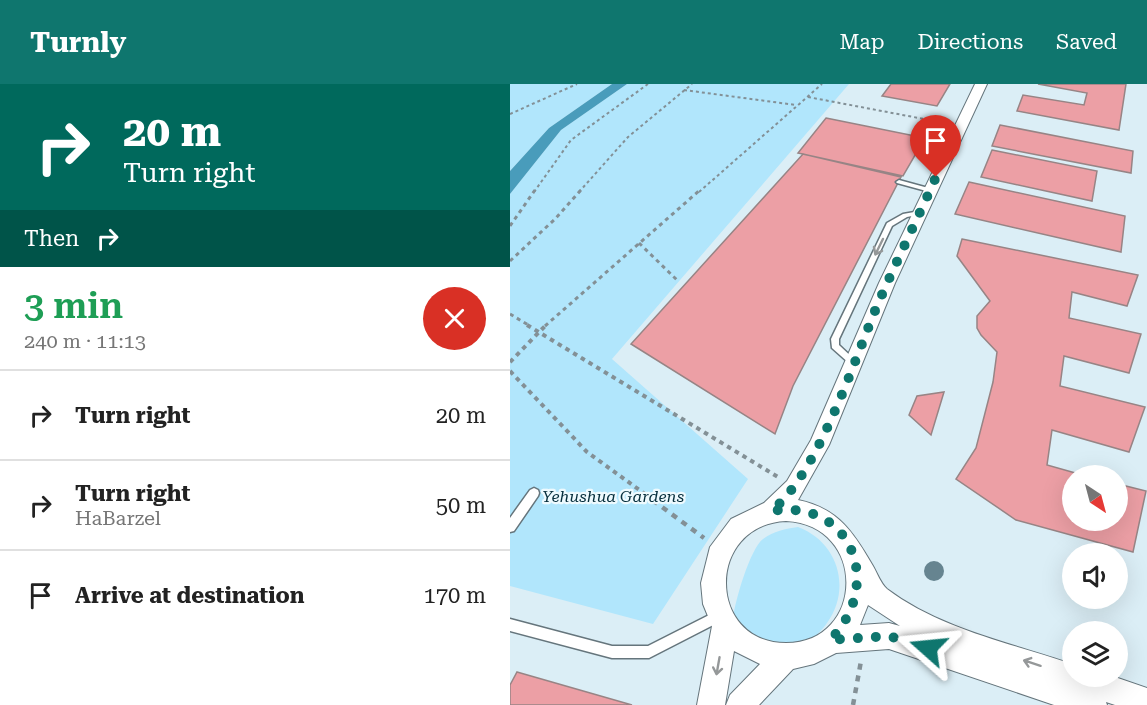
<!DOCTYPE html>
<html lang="en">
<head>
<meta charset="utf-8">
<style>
	body { margin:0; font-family:"Roboto Serif",serif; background:#f2f2f2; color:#222; height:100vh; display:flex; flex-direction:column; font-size:22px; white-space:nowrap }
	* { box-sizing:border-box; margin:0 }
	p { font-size:20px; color:#767676 }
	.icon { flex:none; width:33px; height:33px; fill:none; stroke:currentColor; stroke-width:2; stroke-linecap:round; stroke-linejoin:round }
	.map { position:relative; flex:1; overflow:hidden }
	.details { display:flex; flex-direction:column; background:#fff; width:510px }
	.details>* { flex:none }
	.top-card { background:#00695c; color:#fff; overflow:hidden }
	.needle { width:39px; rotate:144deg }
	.controls { position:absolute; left:552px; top:381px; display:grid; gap:12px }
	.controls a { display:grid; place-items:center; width:66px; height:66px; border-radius:50%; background:#fff; box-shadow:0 6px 24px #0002; font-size:30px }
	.pin { position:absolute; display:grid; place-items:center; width:51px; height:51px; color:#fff; margin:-62px -26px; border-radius:50% 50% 50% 0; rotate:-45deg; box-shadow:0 0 6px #0007 }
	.pin .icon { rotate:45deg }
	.me { position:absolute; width:66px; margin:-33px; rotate:288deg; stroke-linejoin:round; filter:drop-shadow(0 0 4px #0008) }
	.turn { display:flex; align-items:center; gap:21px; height:126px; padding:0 24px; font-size:27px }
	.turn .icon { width:78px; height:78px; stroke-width:2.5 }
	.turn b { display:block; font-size:42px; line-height:51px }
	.then { display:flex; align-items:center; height:57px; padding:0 24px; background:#0003; gap:12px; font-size:22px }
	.round { display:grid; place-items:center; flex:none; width:63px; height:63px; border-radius:32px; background:#f2f2f2 }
	.overview { display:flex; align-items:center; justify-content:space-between; height:102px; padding:0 24px }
	h1 { font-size:36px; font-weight:600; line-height:45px; color:#1e9e55 }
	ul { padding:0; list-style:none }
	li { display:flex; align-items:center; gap:18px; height:90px; padding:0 24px; border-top:2px solid #e0e0e0 }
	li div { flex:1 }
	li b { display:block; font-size:22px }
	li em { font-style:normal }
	header { display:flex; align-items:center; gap:36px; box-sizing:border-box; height:84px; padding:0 30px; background:#0f766e; color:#fff }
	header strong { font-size:28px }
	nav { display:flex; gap:33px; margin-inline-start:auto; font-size:21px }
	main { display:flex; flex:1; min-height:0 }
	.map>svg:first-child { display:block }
	.green { fill:#b1e6fc }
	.water { fill:#499cbb }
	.building { fill:#ec9fa5; stroke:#978485; stroke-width:1.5 }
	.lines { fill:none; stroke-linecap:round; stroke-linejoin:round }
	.service-casing { stroke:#65757c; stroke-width:3 }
	.minor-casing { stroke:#65757c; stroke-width:2 }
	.path-far3 { stroke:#839096; stroke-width:2; stroke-dasharray:3 3; stroke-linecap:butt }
	.path-far2 { stroke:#839096; stroke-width:3; stroke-dasharray:4 4; stroke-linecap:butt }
	.path-far1 { stroke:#839096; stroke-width:4; stroke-dasharray:4.5 4.5; stroke-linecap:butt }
	.path { stroke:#839096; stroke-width:4.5; stroke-dasharray:6 6; stroke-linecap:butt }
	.service { fill:#fff; fill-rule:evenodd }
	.minor { fill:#fff; fill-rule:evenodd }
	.tree { fill:#668490 }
	.oneway { stroke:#959899 }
	.route { stroke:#0f766e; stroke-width:10; stroke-dasharray:0 18 }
	.labels { text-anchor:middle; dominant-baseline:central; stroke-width:4.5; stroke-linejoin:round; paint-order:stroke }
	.park-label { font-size:16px; font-style:italic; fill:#062e3c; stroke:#eefafe }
</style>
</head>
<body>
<header>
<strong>Turnly</strong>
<nav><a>Map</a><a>Directions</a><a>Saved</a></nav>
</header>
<main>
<section class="details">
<div class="top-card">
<div class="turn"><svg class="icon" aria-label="right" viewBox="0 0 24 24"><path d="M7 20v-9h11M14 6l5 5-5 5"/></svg><div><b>20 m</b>Turn right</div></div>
<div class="then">Then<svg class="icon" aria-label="right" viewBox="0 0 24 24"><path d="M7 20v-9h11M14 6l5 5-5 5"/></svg></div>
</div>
<div class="overview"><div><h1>3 min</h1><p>240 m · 11:13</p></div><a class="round" style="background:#d93025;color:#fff"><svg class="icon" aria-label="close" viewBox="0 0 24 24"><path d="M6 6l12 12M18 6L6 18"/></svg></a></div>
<ul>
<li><svg class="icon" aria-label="right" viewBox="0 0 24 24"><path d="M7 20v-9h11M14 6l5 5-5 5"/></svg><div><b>Turn right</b></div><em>20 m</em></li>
<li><svg class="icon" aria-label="right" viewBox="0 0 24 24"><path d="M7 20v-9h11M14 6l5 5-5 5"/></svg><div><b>Turn right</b><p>HaBarzel</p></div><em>50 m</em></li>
<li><svg class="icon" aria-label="arrive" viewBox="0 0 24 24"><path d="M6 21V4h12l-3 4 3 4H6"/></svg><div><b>Arrive at destination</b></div><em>170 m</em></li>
</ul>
</section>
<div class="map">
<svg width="637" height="621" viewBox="0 0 637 621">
	<rect width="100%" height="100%" fill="#dbeef6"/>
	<!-- green -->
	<path class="green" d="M0 0H102L39 44 0 87Z
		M117 0H339L102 275 238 395 143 540 0 502V110L51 46Z
		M288 443C328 458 342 504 317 539 312 546 304 555 296 558 284 563 267 563 254 565L223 534C225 517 240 465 253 455 264 447 275 445 288 443Z"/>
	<!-- water -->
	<path class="water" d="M102 0H117L51 46 0 110V87L39 44Z"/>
	<!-- building -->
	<path class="building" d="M381 0H440L427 22 372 12Z
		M528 0H616L609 46 507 27 513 11 574 21 577 9Z
		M316 34 415 54 393 92 288 69Z
		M490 41 623 67 621 89 482 62Z
		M482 66 587 87 582 117 471 93Z
		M293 70 391 93 283 302 265 350 121 260Z
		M459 98 615 132 611 168 445 130Z
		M452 155 628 191 617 222 562 208 559 234 631 250 619 289 554 272 550 302 635 323 619 368 542 346 537 381 576 392H562V436H608V400L636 407 623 468 506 436 446 395 466 364 483 298 487 268 471 251 467 244V232L480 217 447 172Z
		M434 308 421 351 399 331 407 312Z
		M7 588 122 621H0V601Z"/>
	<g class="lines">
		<!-- service casing -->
		<g class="service-casing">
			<path id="service" d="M389 96 422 105 423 106 420 108 387 99 386 98Z
				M410 127 412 128V130L397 133 382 142 329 255V261L347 278 346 280H340L322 264 321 255 377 139 393 130Z
				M24 404 28 406 29 409 28 412 4 447 0 448V434L20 406Z
				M209 526 213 528 215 532 213 536 139 574H102L0 547V535L102 562H138Z"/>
		</g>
		<!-- minor casing -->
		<g class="minor-casing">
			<path id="minor" d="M465 0H477L385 199 319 361 288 416C328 424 344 449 363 482 367 489 371 500 377 505 430 545 500 559 562 580V592H602L637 604V621H605L596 618 597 621H544L379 565 326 569 304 580 283 585 249 621H216L220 611 250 580 224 567 215 621H187L202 542 193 520 191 499 200 463 221 435 254 419 277 397 301 356 369 199ZM276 437C358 441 355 559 276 559 197 559 195 441 276 437ZM358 521 390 542 379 539 350 541Z"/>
		</g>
		<!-- path-far3 -->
		<path class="path-far3" d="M174 6 286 21
			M298 13 435 39
			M0 30 67 0
			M24 108 61 56 138 0
			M69 108 118 53 182 0
			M189 108 312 0"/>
		<!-- path-far2 -->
		<path class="path-far2" d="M0 142 25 106
			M129 159 168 197
			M0 177 45 135 71 106
			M0 230 20 242
			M35 242 190 106"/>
		<!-- path-far1 -->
		<path class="path-far1" d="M17 241 268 393
			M0 278 36 241
			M0 287 77 368 135 410"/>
		<!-- path -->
		<path class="path" d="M133 409 194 454
			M343 621 351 577"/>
		<!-- service -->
		<use href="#service" class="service"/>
		<!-- minor -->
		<use href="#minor" class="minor"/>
	</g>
	<!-- trees -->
	<circle class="tree" cx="424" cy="487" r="10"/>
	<!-- one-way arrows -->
	<defs><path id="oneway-shaft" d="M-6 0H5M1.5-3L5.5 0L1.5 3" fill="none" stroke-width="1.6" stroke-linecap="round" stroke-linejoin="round" transform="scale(1.5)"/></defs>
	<g class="oneway">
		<use href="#oneway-shaft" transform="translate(369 163) rotate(116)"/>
		<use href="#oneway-shaft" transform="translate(522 579) rotate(-162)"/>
		<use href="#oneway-shaft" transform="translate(208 582) rotate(100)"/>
	</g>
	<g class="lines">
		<!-- route -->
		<path class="route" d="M418 564 379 552 320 556C374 502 343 414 261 427 307 392 344 277 367 222 386 178 407 136 426 93"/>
	</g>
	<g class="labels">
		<!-- park labels -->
		<g class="park-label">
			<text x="103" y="412">Yehushua Gardens</text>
		</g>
	</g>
</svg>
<div class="controls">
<a><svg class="needle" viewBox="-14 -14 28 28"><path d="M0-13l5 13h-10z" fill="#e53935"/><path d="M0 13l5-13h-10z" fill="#767676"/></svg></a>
<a><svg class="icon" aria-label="sound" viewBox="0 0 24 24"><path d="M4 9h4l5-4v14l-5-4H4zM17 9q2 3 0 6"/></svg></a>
<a><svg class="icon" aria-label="layers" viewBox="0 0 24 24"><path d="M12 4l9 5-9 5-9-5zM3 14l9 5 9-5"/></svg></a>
</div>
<div class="pin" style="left:426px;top:93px;background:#d93025"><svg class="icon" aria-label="arrive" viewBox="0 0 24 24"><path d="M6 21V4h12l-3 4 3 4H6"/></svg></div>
<svg class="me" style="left:418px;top:564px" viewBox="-20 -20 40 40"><path d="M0-17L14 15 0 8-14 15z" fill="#0f766e" stroke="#fff" stroke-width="4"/></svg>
</div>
</main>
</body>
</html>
